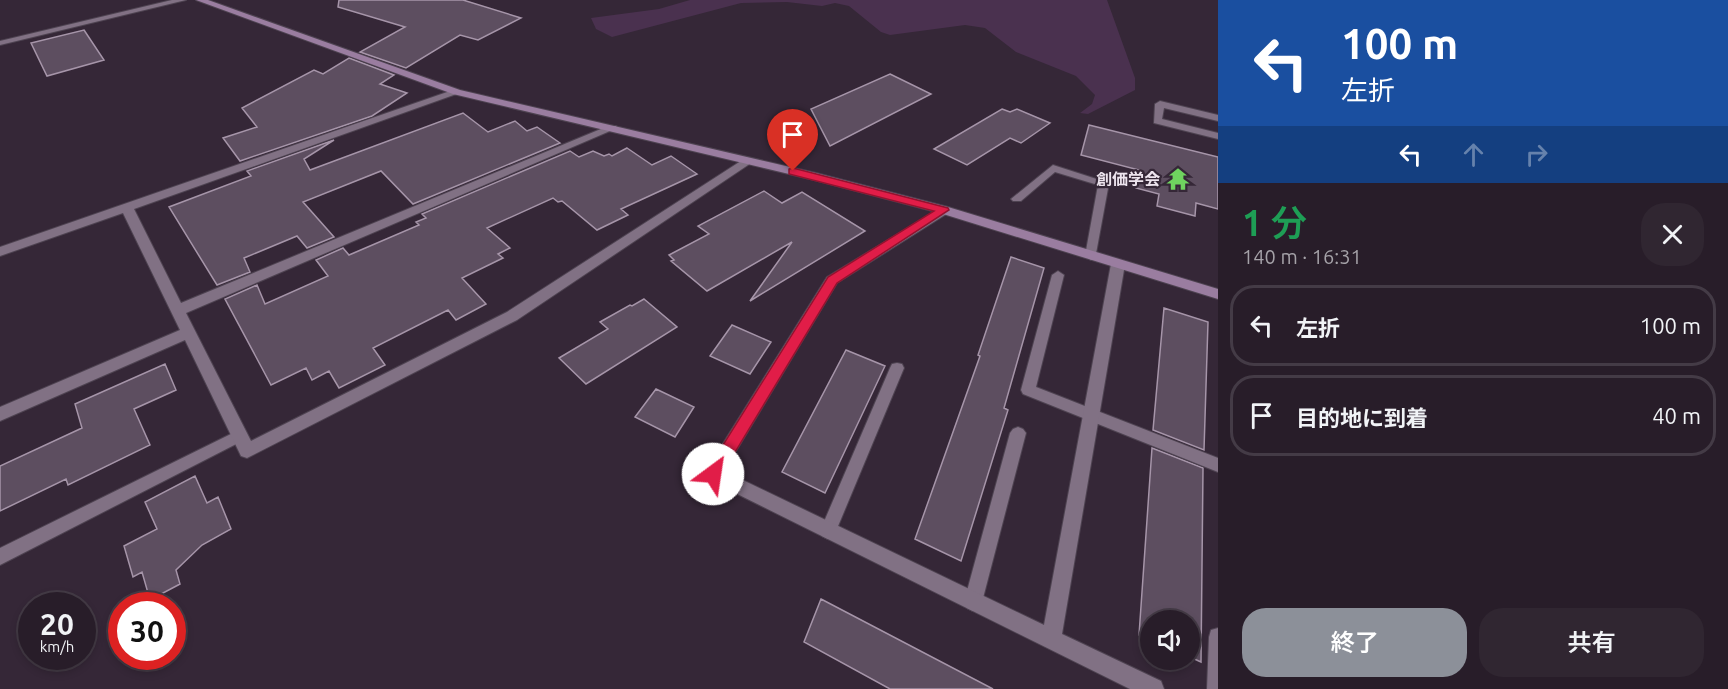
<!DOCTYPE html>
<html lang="ja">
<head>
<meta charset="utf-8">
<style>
	body { margin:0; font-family:Ubuntu,"Noto Sans JP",sans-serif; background:#302631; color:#f1f3f6; height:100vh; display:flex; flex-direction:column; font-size:22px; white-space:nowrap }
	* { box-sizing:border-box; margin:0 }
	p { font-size:20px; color:#a5a2a8 }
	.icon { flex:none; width:33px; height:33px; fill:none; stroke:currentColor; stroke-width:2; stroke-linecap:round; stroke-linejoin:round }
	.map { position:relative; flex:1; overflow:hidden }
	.side { display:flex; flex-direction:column; background:#281d29; width:510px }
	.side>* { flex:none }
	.guide { background:#1a4fa0; color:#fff; overflow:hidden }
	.controls { position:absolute; left:1140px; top:610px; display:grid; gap:12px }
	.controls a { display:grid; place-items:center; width:60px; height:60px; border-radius:50%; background:#281d29; box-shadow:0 3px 9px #0003,0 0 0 2px #443b46; font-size:30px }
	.speed { position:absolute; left:18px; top:592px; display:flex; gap:12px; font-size:30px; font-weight:700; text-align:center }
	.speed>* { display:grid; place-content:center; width:78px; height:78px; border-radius:50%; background:#281d29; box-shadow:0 3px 9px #0003,0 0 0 2px #443b46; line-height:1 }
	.speed small { font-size:15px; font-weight:400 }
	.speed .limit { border:9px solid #d22; background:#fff; color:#111 }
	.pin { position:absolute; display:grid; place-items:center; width:51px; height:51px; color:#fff; margin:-62px -26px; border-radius:50% 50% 50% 0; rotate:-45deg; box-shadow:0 0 6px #0007 }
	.pin .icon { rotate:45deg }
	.me { position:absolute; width:66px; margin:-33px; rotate:31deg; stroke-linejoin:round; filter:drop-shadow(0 0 4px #0008) }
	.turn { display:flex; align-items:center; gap:21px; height:126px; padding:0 24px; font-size:27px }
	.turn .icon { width:78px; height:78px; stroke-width:2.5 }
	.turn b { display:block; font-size:42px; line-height:51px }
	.lanes { display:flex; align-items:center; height:57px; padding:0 24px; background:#0003; justify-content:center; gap:30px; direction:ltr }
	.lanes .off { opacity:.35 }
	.round { display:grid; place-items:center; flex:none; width:63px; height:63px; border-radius:24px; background:#302631 }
	.head { display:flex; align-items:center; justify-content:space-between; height:102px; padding:0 24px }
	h1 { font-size:36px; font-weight:600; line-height:45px; color:#1e9e55 }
	.button { display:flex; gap:12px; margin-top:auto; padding:12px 24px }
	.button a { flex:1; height:69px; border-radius:24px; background:#8c9099; color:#fff; font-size:24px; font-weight:600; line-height:69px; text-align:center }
	.button a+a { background:#302631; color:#f1f3f6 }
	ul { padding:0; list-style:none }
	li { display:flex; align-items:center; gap:18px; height:81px; margin:0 12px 9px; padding:0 12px; border:3px solid #443b46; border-radius:24px }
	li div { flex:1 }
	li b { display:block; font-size:22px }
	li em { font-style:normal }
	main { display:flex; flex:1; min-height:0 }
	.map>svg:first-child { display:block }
	.green { fill:#4a314f }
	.building { fill:#5d4e60; stroke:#a695a9; stroke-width:1.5 }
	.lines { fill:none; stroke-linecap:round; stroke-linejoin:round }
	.lane-casing { stroke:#4e4351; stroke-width:2 }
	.street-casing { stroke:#4e4351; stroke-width:2 }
	.secondary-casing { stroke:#4e4351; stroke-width:2 }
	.lane { fill:#817184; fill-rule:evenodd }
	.street { fill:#817184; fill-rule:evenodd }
	.secondary { fill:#9a7da0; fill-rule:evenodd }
	.route { fill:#e11d48; stroke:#92132f; stroke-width:1.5 }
	.labels { text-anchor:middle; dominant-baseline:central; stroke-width:4.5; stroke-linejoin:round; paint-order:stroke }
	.far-poi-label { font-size:16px; font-weight:bold; fill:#ede4ee; stroke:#352737; text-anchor:end }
</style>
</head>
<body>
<main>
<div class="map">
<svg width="1218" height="689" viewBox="0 0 1218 689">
	<rect width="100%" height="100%" fill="#352737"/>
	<!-- green -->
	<path class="green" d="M690 0H1107L1135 78V90L1088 114 1080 113 1092 104 1095 95 1076 76 1016 52 985 28 965 25 890 35 881 32 849 6 835 3 822 6 787 2 741 3 612 37 596 29 591 18 659 9Z"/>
	<!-- building -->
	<path class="building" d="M339 0H463L521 18 478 40 460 35 406 68 360 52 405 27 338 7Z
		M84 30 104 60 47 76 31 43Z
		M349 58 394 75 380 84 407 93 372 116 240 161 223 138 257 127 242 108 314 70 323 74Z
		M890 74 931 94 830 146 811 109Z
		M1002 109 1010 112 1017 109 1050 123 1021 143 1010 138 967 165 934 149Z
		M463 113 488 132 515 121 527 131 537 127 560 143 413 204 381 171 303 202 334 237 307 248 297 236 244 258 250 272 217 285 169 207 251 176 247 171 334 140 304 159 310 170Z
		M1089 125 1218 157V209L1196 203 1195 216 1157 206 1159 194 1136 188 1139 170 1081 155Z
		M627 148 652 165 671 156 697 174 621 209 628 215 597 230 562 201 558 202 553 198 487 228 510 248 498 254 503 258 462 278 486 304 456 320 448 310 373 348 385 365 339 388 329 371 312 380 306 368 271 385 225 299 257 285 265 304 328 276 316 260 343 248 349 255 419 225 416 222 426 218 422 214 570 151 579 157 593 151 604 156 609 154 612 156Z
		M764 191 782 203 802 192 865 231 750 301 792 242 707 291 671 261 674 260 669 255 709 234 698 226Z
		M1011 257 1044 268 1004 408 1008 410 961 561 915 539 980 356 978 355Z
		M644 299 677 327 586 384 559 358 608 329 600 322 630 305 632 306Z
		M1164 308 1208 322 1204 450 1153 430Z
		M732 325 771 342 750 374 710 356Z
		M846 350 885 366 825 493 782 472Z
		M165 364 176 390 134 409 150 445 68 485 66 479 0 511V466L82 428 75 404Z
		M656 389 694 407 675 437 635 417Z
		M1152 448 1203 468 1201 662 1190 657V621H1150V640L1139 635Z
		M195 476 207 503 218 497 231 529 202 545 176 570 180 584 150 600 142 572 133 577 124 546 157 529 145 502Z
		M821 599 993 689H890L804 642Z"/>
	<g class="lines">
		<!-- lane casing -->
		<g class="lane-casing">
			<path id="lane" d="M172 0H186L0 45V41Z
				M1160 101 1218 115V121L1164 108 1162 119 1218 133V139L1154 123 1155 104Z
				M1053 165 1109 183 1095 259 1091 260 1085 256 1098 185 1055 172 1021 201H1013L1011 199Z
				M1058 271 1064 275 1036 387 1218 458V472L1023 394 1021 390 1052 275Z
				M897 363 902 364 904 368 836 531 834 536 828 539 822 536 820 531 890 368 892 364Z
				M1018 427 1023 429 1026 433 982 602 979 608 973 611 967 608 964 602 1010 433 1013 429Z
				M239 430 244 432 247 436 244 440 0 565V548Z
				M1218 628V689H1207L1209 637 1211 630Z"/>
		</g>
		<!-- street casing -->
		<g class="street-casing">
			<path id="street" d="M453 90 462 92 134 209 181 303 608 126H616L617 128 186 313 251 441 507 312 744 159 748 158 754 161 517 320 247 458 241 456 185 340 0 421V407L180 330 123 213 0 256V247Z
				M944 206 950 210 948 213 837 283 724 471 1044 625 1111 264 1113 261H1123L1125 264 1062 634 1161 681 1164 689H1130L707 479 704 474 827 277Z"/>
		</g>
		<!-- secondary casing -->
		<g class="secondary-casing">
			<path id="secondary" d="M196 0H208L460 90 816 173 948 207 1218 289V299L940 213 814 180 453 94Z"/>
		</g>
		<!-- lane -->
		<use href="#lane" class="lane"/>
		<!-- street -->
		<use href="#street" class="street"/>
		<!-- secondary -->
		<use href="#secondary" class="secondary"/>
	</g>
	<!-- route -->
	<path class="route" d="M793 168 948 208 949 210 837 283 719 479 713 481 708 479 705 474 708 469 828 277 934 211 789 174V169Z"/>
	<!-- icons -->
	<defs>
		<g id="temple-bare" transform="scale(1.8)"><path d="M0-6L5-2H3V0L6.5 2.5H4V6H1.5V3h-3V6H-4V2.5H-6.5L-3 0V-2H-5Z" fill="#6fd35f" stroke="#352737" stroke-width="2.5" paint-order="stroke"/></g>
	</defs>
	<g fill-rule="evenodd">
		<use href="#temple-bare" x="1178" y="179"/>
	</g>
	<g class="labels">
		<!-- far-poi labels -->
		<g class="far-poi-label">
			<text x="1160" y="179">創価学会</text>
		</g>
	</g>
</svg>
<div class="controls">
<a><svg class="icon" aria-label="sound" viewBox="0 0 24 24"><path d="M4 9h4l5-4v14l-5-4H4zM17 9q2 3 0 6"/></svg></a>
</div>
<div class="speed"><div>20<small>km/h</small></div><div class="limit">30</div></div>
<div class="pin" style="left:793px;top:171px;background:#d93025"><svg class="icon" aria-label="arrive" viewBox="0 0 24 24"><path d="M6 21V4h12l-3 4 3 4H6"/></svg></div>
<svg class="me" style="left:713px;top:474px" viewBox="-20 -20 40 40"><circle r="19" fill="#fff"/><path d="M0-13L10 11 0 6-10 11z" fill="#e11d48"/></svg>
</div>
<section class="side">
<div class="guide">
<div class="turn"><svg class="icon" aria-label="left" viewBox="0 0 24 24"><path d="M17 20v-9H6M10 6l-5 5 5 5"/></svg><div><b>100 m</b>左折</div></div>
<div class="lanes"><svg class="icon" aria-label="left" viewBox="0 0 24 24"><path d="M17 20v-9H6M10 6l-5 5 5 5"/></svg><svg class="icon off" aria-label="ahead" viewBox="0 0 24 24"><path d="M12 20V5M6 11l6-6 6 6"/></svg><svg class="icon off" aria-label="right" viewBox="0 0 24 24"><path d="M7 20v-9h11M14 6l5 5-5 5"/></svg></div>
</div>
<div class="head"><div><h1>1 分</h1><p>140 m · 16:31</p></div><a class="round"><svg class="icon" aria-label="close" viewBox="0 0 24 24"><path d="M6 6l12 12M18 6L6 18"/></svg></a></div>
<ul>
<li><svg class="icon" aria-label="left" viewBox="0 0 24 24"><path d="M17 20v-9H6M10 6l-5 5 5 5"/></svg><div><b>左折</b></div><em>100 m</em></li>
<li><svg class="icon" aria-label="arrive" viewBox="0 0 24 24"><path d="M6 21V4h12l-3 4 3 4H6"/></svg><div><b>目的地に到着</b></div><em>40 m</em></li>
</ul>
<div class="button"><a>終了</a><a>共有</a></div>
</section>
</main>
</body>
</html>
